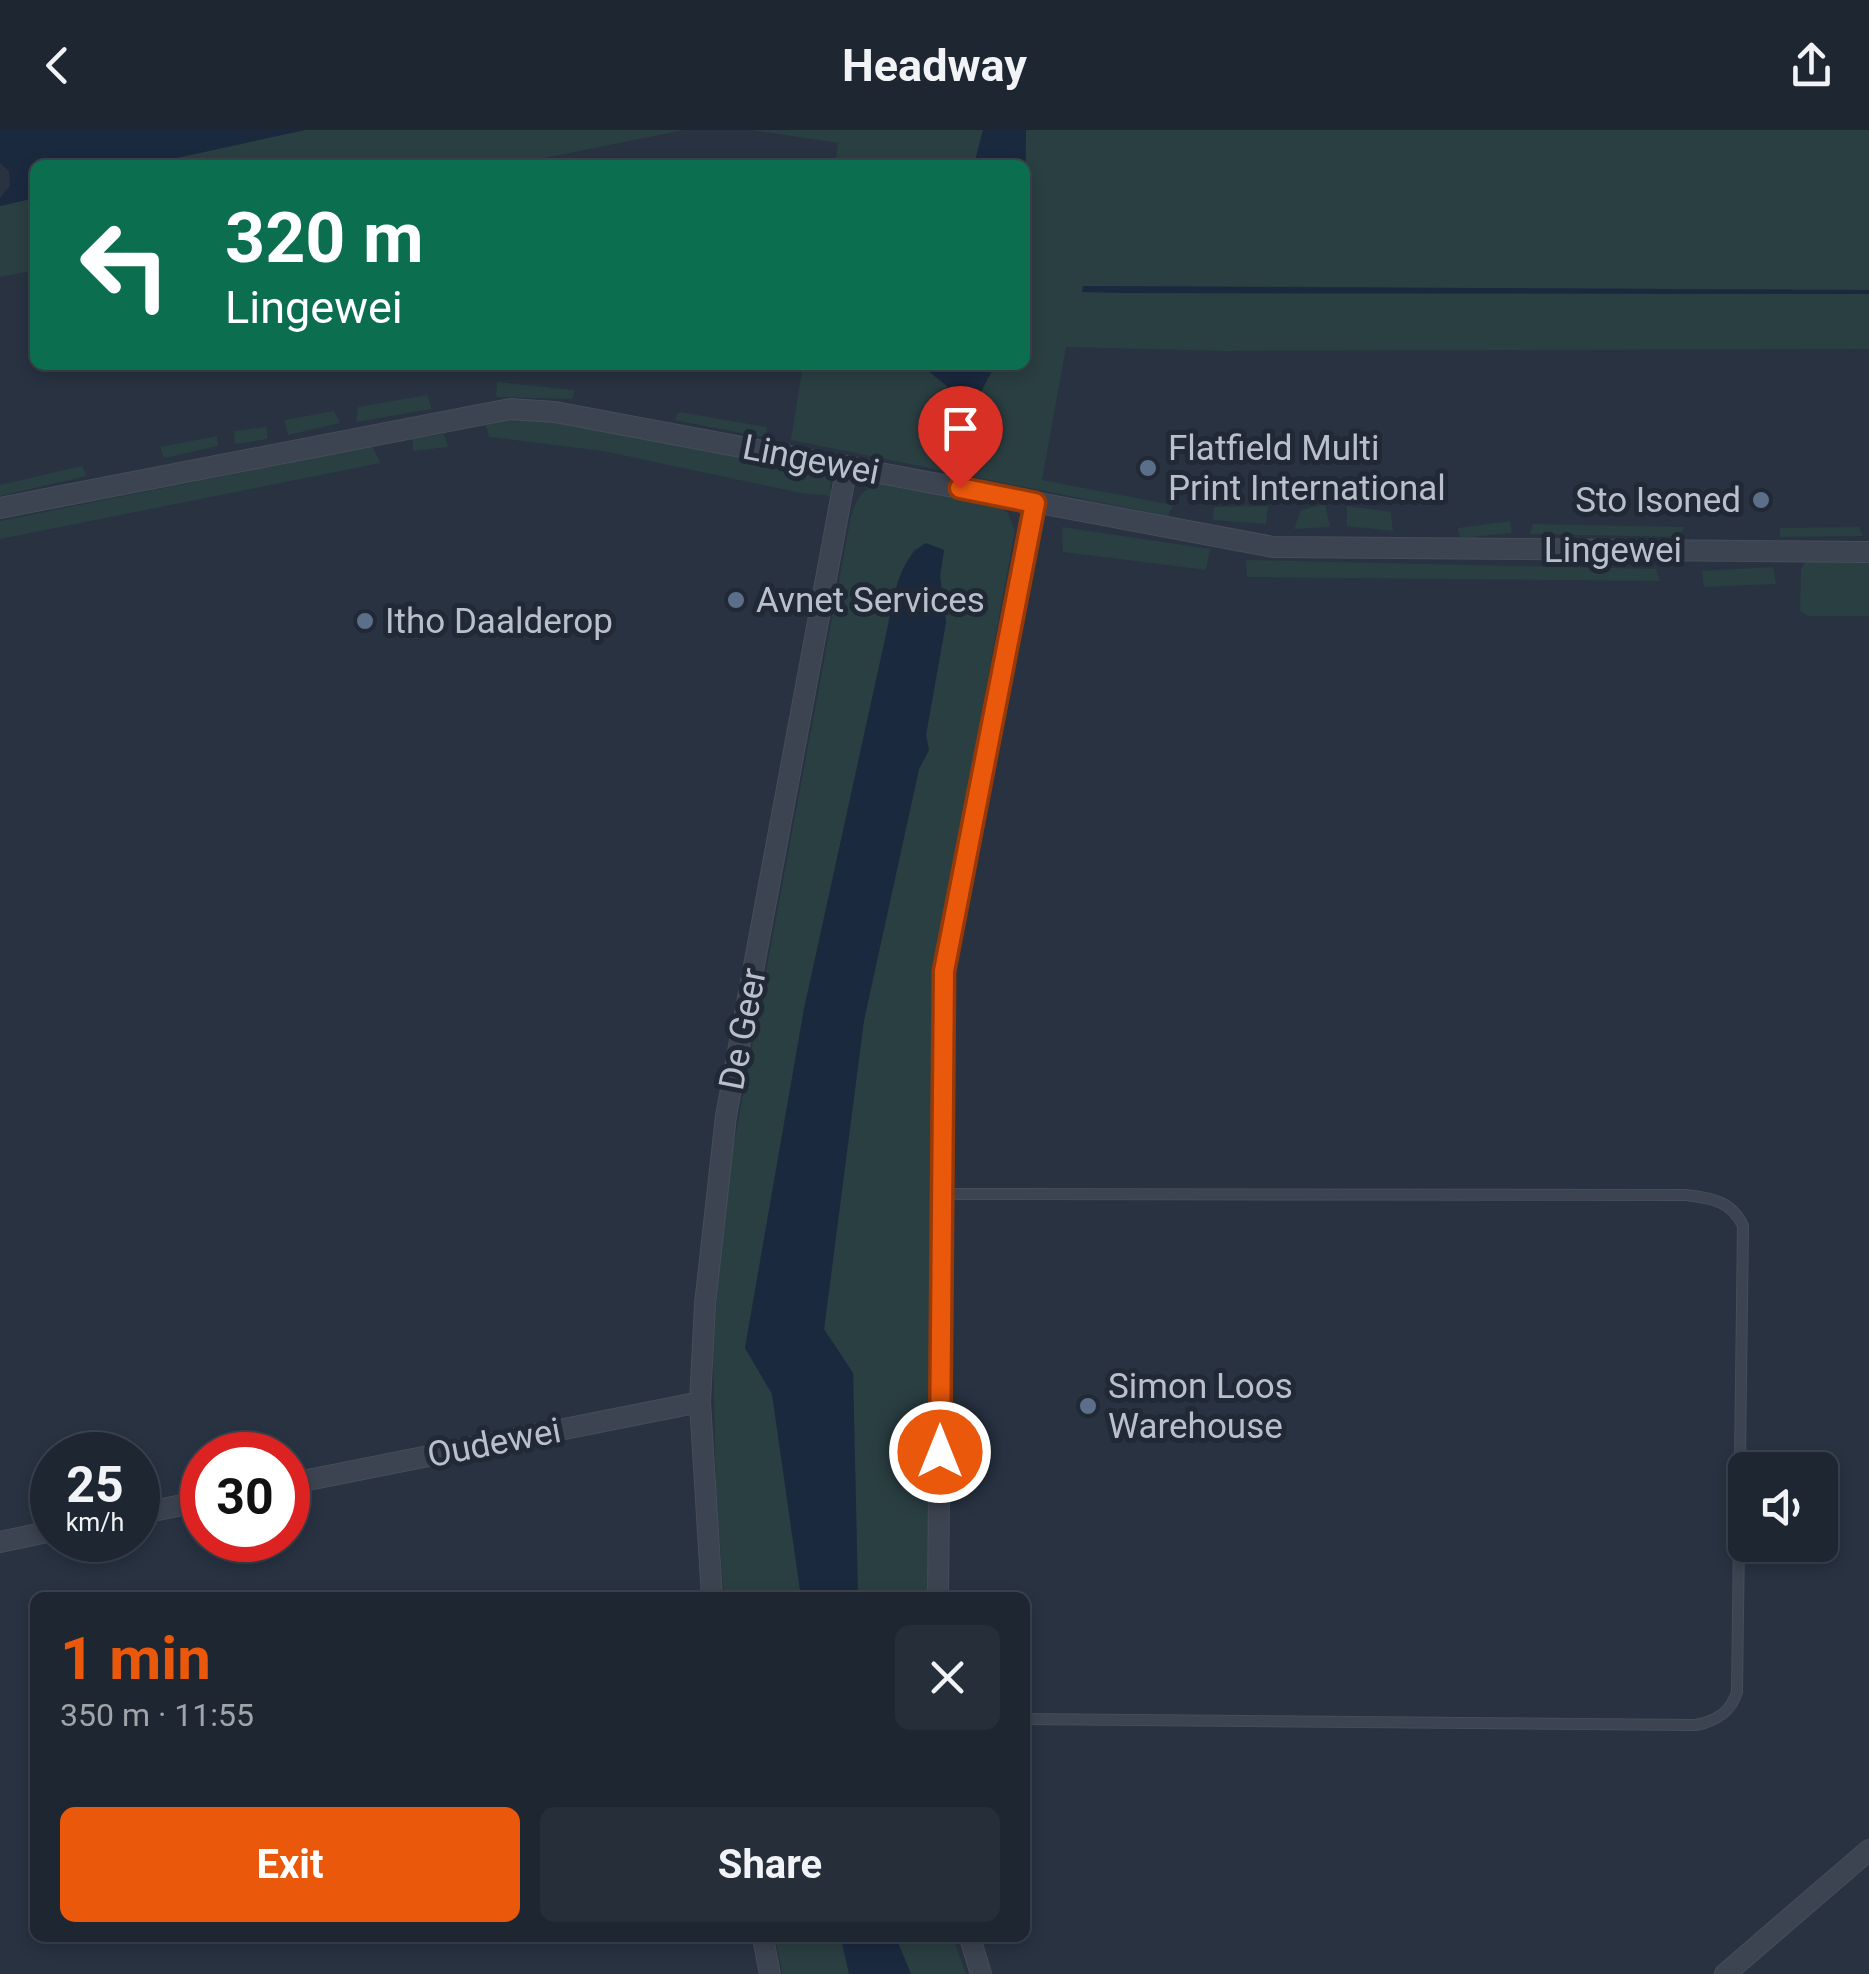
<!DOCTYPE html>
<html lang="en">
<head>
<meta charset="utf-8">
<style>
	body { margin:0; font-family:Roboto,sans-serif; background:#262e39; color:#f1f3f6; height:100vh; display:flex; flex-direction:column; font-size:38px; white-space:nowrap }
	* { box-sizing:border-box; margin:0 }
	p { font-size:32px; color:#a1a5ab }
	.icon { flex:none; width:55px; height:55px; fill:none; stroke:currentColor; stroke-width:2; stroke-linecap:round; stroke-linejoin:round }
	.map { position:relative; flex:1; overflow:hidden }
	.details { position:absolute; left:30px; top:1462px; width:1000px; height:350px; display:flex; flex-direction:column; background:#1e2631; border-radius:15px; box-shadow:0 5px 15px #0003,0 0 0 2px #3c434d }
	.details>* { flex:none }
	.banner { position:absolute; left:30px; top:30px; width:1000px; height:210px; border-radius:15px; box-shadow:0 5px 15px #0003,0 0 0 2px #3c434d; background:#0b6e4f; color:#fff; overflow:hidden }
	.controls { position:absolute; left:1728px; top:1322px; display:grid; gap:20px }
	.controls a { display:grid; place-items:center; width:110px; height:110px; border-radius:15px; background:#1e2631; box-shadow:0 5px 15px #0003,0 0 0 2px #3c434d; font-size:50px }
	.speed { position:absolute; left:30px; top:1302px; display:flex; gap:20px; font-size:50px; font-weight:700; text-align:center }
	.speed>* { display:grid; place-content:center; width:130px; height:130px; border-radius:50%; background:#1e2631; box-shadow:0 5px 15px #0003,0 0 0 2px #3c434d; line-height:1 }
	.speed small { font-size:25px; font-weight:400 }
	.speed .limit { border:15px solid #d22; background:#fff; color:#111 }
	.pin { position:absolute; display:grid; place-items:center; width:85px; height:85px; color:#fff; margin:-102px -42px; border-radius:50% 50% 50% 0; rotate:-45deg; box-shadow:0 0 10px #0007 }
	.pin .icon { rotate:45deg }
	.me { position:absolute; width:110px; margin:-55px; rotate:0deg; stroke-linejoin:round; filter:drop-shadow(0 0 8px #0008) }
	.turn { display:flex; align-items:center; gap:35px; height:210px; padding:0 30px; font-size:45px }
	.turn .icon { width:130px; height:130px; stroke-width:2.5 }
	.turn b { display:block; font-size:70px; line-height:85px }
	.round { display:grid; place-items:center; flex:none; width:105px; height:105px; border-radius:15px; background:#262e39 }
	.overview { display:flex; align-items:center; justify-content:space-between; height:170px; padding:0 30px }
	h1 { font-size:60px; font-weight:700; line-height:75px; color:#ea580c }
	.button { display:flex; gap:20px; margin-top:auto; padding:20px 30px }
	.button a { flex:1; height:115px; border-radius:15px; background:#ea580c; color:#fff; font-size:40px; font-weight:700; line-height:115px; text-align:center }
	.button a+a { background:#262e39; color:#f1f3f6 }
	header { display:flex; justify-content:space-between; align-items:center; height:130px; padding:0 30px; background:#1e2631; font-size:45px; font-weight:700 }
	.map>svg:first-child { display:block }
	.green { fill:#2a3f42 }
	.water { fill:#1b293f }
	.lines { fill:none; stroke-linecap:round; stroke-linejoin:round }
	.service-casing { stroke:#464d5a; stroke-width:12 }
	.minor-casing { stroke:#464d5a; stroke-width:22 }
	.service { stroke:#3c4451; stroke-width:10 }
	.minor { stroke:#3c4451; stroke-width:20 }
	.route-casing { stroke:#983908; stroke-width:25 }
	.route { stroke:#ea580c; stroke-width:18 }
	.service-dot { fill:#5c6f8a; stroke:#212936; stroke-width:4 }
	.labels { text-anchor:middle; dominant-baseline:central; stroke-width:10; stroke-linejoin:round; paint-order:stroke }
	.poi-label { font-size:35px; fill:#b9c0cb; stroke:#212936; text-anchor:start }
	.street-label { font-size:35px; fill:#b9c0cb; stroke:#212936 }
</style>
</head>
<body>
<header><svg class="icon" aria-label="back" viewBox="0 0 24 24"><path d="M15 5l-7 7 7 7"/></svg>Headway<svg class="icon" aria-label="share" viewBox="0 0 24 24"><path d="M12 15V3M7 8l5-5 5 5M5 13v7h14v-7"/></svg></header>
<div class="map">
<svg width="1869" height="1844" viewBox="0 0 1869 1844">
	<rect width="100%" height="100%" fill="#283241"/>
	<!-- green -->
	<path class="green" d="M305 0H684L510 35H144Z
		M753 0H983L974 35H835L838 13Z
		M1026 0H1869V160L1084 156 1085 162 1125 163 1869 164V219L1225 221 1066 217 1042 350 1173 375 1168 386 791 310 803 235H921L947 256 946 277 950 284 963 287 973 280 981 259 996 235H1025Z
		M35 68V140L0 147V76Z
		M497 252 575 260 572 269 496 267Z
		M427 265 432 279 356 292 358 277Z
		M334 281 340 293 288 305 284 290Z
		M679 282 767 297 766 308 674 290Z
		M535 286 830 341 831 366 801 363 603 321 489 307 485 293Z
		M267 297V309L235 314 234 301Z
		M444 304 448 317 413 321V309Z
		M217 306 218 316 164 328 160 317Z
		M372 316 381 333 0 409V391Z
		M82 336 87 346 0 366V355Z
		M882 352 994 372 1007 382 1015 400 934 841 929 1467H858L853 1243 824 1200 864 890 919 639 929 620 926 605 946 492 940 446 944 420 914 419 897 455 804 879 745 1218 772 1263 801 1467 724 1468 716 1360 713 1215 727 1051 850 391C855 370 861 359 882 352Z
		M1325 374 1330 397 1294 399 1301 380Z
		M1268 376 1266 394 1213 390 1214 377Z
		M1347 376 1391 382 1393 401 1347 396Z
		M1510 391 1512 403 1460 408 1458 398Z
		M1533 394 1684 397 1680 407 1530 404Z
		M1062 397 1210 419 1206 440 1063 422Z
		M1859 397 1863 406 1780 407V398Z
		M1246 430 1656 439 1660 451 1247 447Z
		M1805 432H1869V486H1808L1800 481 1801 439Z
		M1773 437 1776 454 1704 457 1702 441Z
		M775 1808H841L849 1844H783Z
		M896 1808H953L966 1844H911Z"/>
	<!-- water -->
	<path class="water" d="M0 0H305L144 35H35V68L0 76V68L10 56 9 41 0 33Z
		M983 0H1026L1025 61V35H974Z
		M1083 156 1869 160V164L1125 163 1082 162Z
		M921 235H996C983 254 976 278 962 291L954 290V285L947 281V256Z
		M926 413 944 420 940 446 946 492 926 605 929 620 919 639 864 890 824 1199 853 1243 858 1467H801L772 1264 745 1218 804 879 887 500C893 472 898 427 926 413Z
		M841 1808H896L911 1844H849Z"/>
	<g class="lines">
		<!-- service casing -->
		<g class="service-casing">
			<path id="service" d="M942 1064 1686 1065C1711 1068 1732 1071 1743 1096L1737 1562C1731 1582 1716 1591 1696 1595L1025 1589"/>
		</g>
		<!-- minor casing -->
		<g class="minor-casing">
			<path id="minor" d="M0 378 510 279 555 282 1273 417 1869 422
				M288 1354 700 1272
				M138 1384 202 1371
				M0 1412 52 1401
				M712 1468 700 1272 705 1174 726 986 847 336
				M938 1468 944 841 1035 373
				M763 1808 770 1844
				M970 1808 981 1844
				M1725 1844 1869 1720"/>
		</g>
		<!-- service -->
		<use href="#service" class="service"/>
		<!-- minor -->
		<use href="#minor" class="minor"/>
	</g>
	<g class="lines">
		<!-- route casing -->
		<g class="route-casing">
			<path id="route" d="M940 1322 944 841 1035 373 960 358"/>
		</g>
		<!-- route -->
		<use href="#route" class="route"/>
	</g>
	<!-- markers -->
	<g class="service-dot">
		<circle cx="1148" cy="338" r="10"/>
		<circle cx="1761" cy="370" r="10"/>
		<circle cx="736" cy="470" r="10"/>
		<circle cx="365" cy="491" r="10"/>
		<circle cx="1088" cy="1276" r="10"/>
	</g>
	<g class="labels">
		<!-- poi labels -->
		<g class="poi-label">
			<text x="1168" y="318">Flatfield Multi<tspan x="1168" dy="40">Print International</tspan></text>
			<text x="1741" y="370" text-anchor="end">Sto Isoned</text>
			<text x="756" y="470">Avnet Services</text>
			<text x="385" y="491">Itho Daalderop</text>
			<text x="1108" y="1256">Simon Loos<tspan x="1108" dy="40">Warehouse</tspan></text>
		</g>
		<!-- street labels -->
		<g class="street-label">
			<text transform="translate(811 330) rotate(11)">Lingewei</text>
			<text x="1613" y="420">Lingewei</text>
			<text transform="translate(743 899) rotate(-79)">De Geer</text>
			<text transform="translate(494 1313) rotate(-11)">Oudewei</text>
		</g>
	</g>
</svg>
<div class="controls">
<a><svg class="icon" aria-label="sound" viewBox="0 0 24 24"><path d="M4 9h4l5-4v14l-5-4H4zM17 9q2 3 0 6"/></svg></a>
</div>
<div class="speed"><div>25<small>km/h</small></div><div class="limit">30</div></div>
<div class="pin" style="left:960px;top:358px;background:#d93025"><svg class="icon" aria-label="arrive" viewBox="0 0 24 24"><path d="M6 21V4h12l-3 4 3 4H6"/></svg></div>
<svg class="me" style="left:940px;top:1322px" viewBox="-20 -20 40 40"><circle r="17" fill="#ea580c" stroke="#fff" stroke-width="3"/><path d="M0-11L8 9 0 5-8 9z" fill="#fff"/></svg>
<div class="banner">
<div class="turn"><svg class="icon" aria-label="left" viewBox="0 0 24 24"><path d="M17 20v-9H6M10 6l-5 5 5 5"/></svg><div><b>320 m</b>Lingewei</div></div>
</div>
<section class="details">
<div class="overview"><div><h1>1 min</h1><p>350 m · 11:55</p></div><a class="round"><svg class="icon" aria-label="close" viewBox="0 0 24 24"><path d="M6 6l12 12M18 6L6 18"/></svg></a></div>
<div class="button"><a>Exit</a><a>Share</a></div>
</section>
</div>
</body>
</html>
